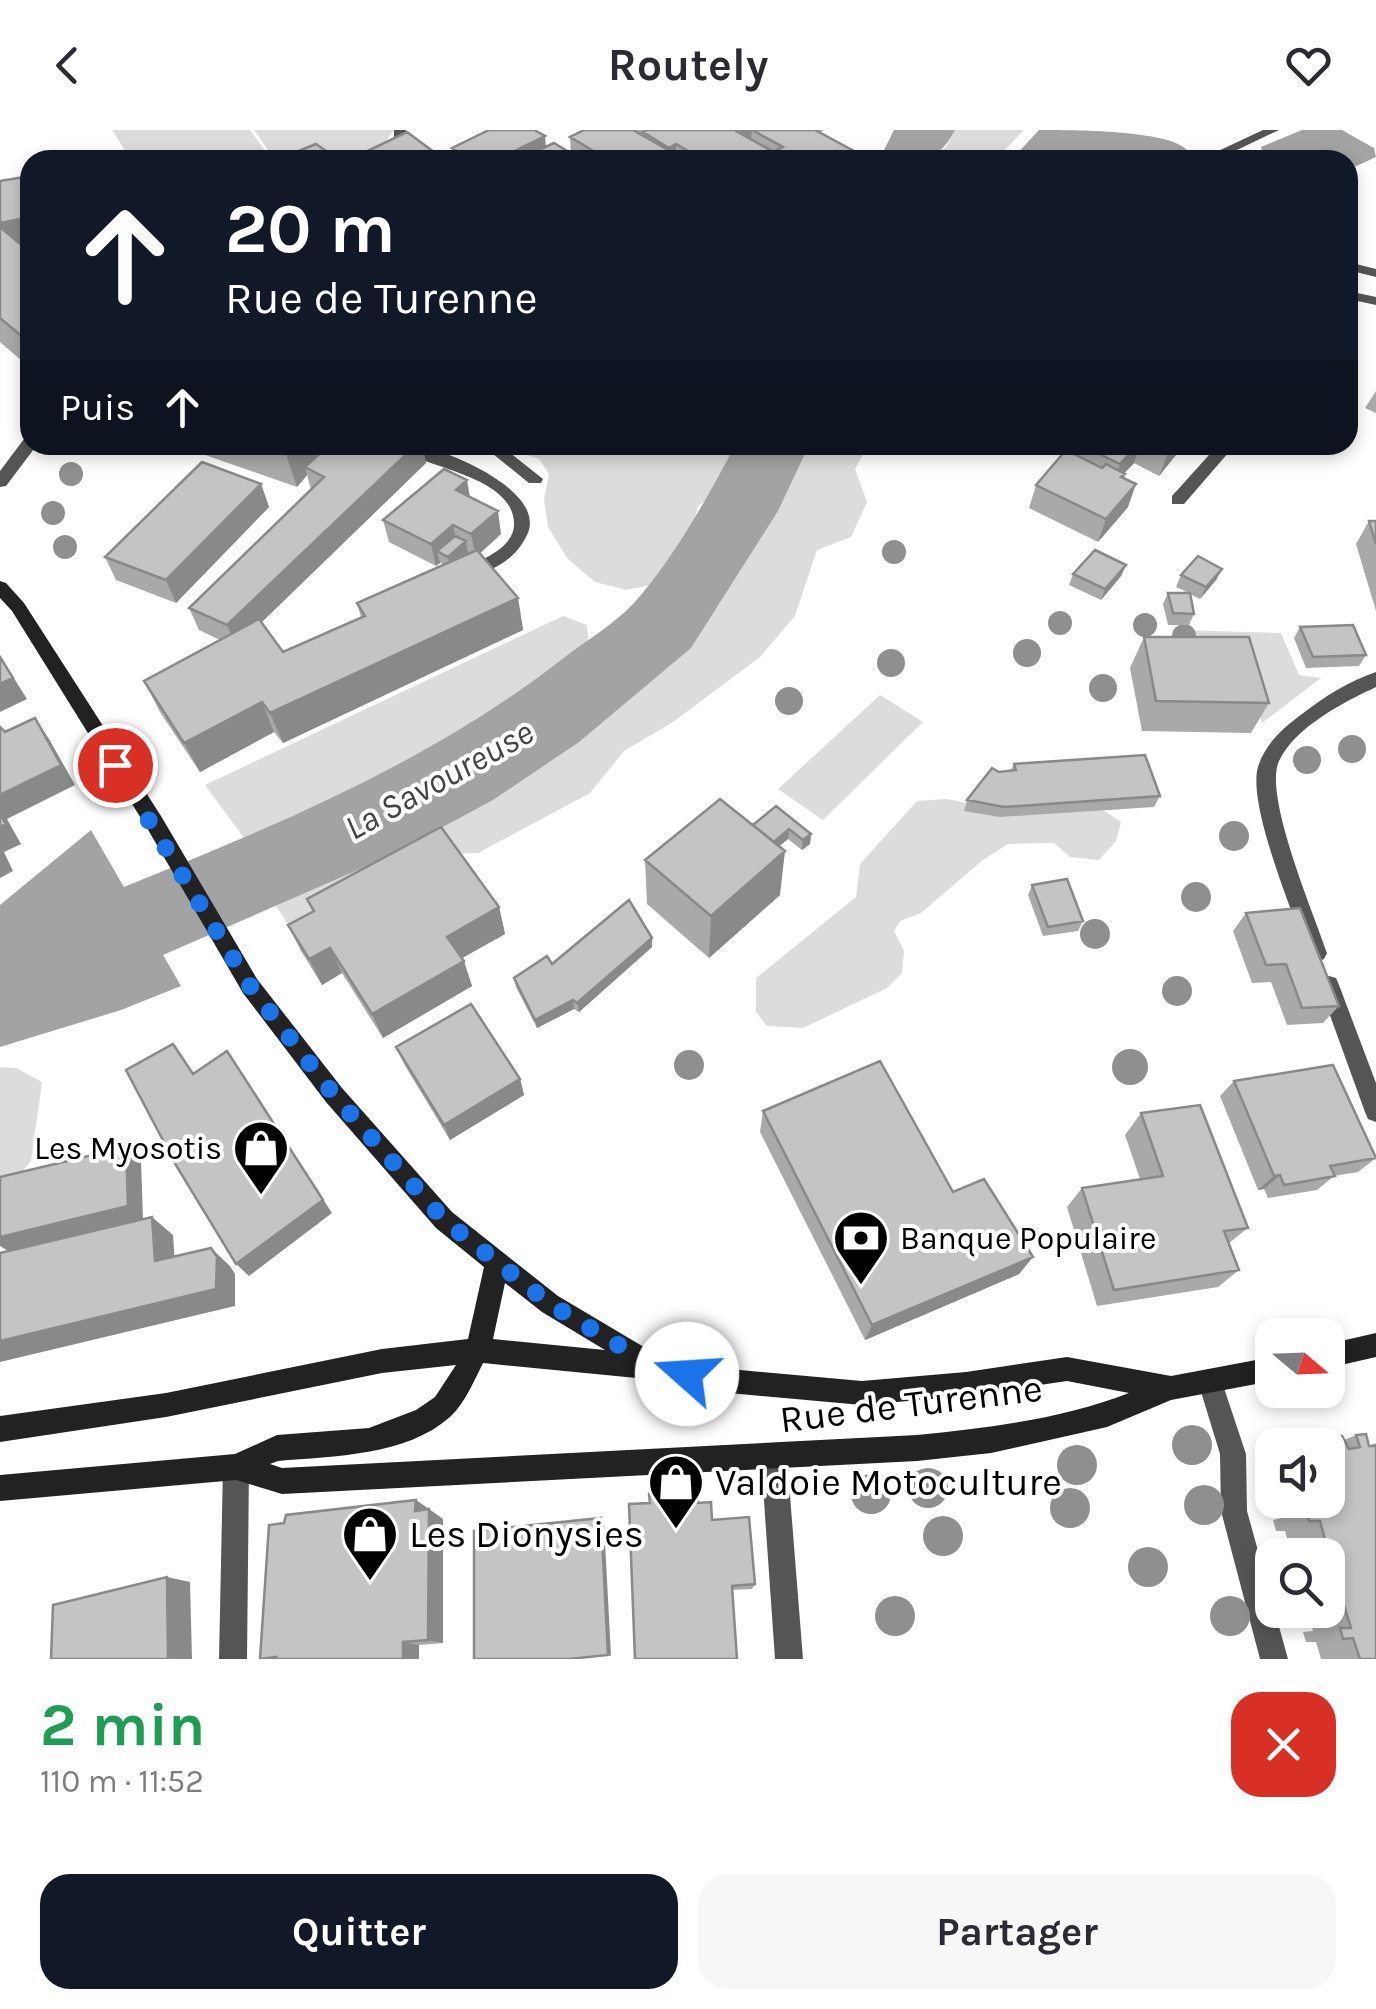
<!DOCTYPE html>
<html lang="fr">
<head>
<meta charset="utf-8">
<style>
	body { margin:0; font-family:Karla,sans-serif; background:#f7f7f7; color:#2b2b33; height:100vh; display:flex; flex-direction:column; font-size:38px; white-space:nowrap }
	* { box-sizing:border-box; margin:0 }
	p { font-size:32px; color:#7c7c81 }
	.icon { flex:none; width:55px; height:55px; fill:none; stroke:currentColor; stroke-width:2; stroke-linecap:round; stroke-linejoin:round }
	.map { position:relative; height:1529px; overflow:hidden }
	.drawer { display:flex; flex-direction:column; background:#fff; flex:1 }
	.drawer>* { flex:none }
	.hud { position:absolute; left:20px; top:20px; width:1338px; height:305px; border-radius:30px; box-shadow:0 5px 15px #0003; background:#111827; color:#fff; overflow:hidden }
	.needle { width:65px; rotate:109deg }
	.tools { position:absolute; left:1255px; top:1188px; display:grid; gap:20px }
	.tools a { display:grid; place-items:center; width:90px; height:90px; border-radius:20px; background:#fff; box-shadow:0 5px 15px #0003; font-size:50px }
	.pin { position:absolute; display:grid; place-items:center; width:85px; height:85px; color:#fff; margin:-42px; border:5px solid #fff; border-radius:50%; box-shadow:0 2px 10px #0007 }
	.me { position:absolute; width:110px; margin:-55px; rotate:289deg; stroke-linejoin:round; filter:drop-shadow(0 0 8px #0008) }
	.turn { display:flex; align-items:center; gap:35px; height:210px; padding:0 40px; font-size:45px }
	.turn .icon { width:130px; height:130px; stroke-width:2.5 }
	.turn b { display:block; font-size:70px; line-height:85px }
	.then { display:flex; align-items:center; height:95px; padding:0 40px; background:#0003; gap:20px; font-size:38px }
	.round { display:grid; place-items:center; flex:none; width:105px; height:105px; border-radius:30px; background:#f7f7f7 }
	.summary { display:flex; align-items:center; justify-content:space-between; height:170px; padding:0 40px }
	h1 { font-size:60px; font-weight:700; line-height:75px; color:#1e9e55 }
	.primary-button { display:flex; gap:20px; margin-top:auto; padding:20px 40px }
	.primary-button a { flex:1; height:115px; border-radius:30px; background:#111827; color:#fff; font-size:40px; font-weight:700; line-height:115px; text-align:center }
	.primary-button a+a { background:#f7f7f7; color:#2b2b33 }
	header { display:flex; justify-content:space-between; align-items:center; height:130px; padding:0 40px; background:#fff; font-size:45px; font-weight:700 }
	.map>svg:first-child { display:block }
	.green { fill:#dcdcdc }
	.water { fill:#a3a3a3 }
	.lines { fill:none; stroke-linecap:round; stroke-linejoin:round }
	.river { fill:#a3a3a3; fill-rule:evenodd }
	.service { fill:#555; fill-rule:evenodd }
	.minor { fill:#555; fill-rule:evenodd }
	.tertiary { fill:#555; fill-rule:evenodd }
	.secondary { fill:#222; fill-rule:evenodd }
	.tree { fill:#8f8f8f }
	.wall { fill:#a9a9a9 }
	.shaded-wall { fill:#898989 }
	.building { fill:#c4c4c4; stroke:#898989; stroke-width:2.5 }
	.route { stroke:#1a73e8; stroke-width:18; stroke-dasharray:0 32.4 }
	.labels { text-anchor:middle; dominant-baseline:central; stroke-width:8; stroke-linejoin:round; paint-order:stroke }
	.poi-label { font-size:32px; fill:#000; stroke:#fff; text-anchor:end }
	.water-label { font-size:35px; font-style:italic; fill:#444; stroke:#fff }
	.near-street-label { font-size:38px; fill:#000; stroke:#fff }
	.near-poi-label { font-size:38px; fill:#000; stroke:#fff; text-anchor:start }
</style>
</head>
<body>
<header><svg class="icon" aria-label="back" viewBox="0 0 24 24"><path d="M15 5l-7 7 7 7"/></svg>Routely<svg class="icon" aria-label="heart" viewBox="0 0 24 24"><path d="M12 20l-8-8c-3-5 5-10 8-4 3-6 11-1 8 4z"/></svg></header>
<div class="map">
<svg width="1376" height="1529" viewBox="0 0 1376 1529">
	<rect width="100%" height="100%" fill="#fff"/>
	<!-- green -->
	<path class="green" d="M112 0H250L272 30H131Z
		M254 0H394C370 40 317 30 275 30Z
		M955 0H1024L995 30H928L946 17Z
		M499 315H753L735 335 725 356 698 376 688 414 651 455 626 460 595 452 567 428 548 397 544 369 549 344 539 329Z
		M767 315H868L855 339 867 372 851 407 817 420 795 486 760 527 673 592 624 621 590 663 478 723 447 724 294 803 271 769 302 745 413 708 463 672 556 617 572 593 617 551 652 536 679 517 698 464 729 436 735 397 769 345Z
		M563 486 587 495 590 526 547 568 475 613 397 655 247 712 205 655Z
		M1181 500 1281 503 1299 545 1321 548 1262 593 1246 534 1187 535Z
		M880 565 923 592 823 690 778 659Z
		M947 669 988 677 1093 673 1121 692 1116 711 1099 730 1070 727 1054 713 1008 714 983 730 921 783 900 791 894 801 904 821 902 843 887 858 803 898 767 896 756 882V848L856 767 860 734 917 671Z
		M0 937 16 938 42 952 31 1031 0 1069Z"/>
	<!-- water -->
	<path class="water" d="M894 0H955C936 37 916 30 879 30Z
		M1039 0C1073 0 1169 0 1187 20L1172 30H1011Z
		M1302 0H1342L1374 18 1376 27 1348 40V30H1269L1263 25 1261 17Z
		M91 700 181 856 121 880 0 917V775Z"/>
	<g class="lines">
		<!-- river -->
		<path class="river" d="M735 315H809L778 381 691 518 579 612 493 670 383 729 0 896V807C193 727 395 659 561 530 584 512 613 495 633 474 670 434 710 364 735 315Z"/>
		<!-- service -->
		<path class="service" d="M1263 0H1279L1216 30H1199Z
			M1348 132 1376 139V147L1348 140Z
			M392 315C400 315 408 314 415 315 449 320 551 363 526 407 518 422 509 430 494 438 482 444 471 452 458 449V441C478 431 516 419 514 392 511 344 420 338 392 315Z
			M482 315H500L543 349 541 353H529Z
			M1210 1240 1219 1243 1246 1324 1247 1381 1288 1529H1260L1221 1381 1220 1324 1198 1252 1201 1243Z"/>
		<!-- minor -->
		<path class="minor" d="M394 0H406V22L411 30H399L394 22Z
			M1348 161 1376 167V175L1348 169Z
			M1218 315H1235L1184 374H1172V366Z
			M1376 542V557C1344 572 1295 597 1279 631 1263 665 1314 784 1327 823L1324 829 1317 832 1310 829 1307 823C1293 783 1247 674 1258 637 1265 614 1283 598 1302 584 1324 567 1349 551 1376 542Z
			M1329 846 1336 848 1339 855 1376 953V992L1368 989 1365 982 1319 855 1322 848Z
			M774 1315 783 1319 787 1328 803 1529H775L761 1328 765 1319Z
			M236 1324 245 1328 249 1337 247 1529H219L223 1337 227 1328Z"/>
		<!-- tertiary -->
		<path class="tertiary" d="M30 308V315H37L6 356 0 357V341L24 309Z"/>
		<!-- secondary -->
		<path class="secondary" d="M0 451 6 453 24 473 161 686 257 849 342 958 452 1082 558 1166 659 1226 718 1238 862 1251 966 1242 1067 1227 1171 1246 1272 1227V1251L1171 1270 1107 1297 991 1323 917 1331 282 1364 236 1350 0 1371V1345L235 1324 277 1305 369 1298 416 1280 435 1267 456 1235 382 1243 166 1287 0 1312V1286L166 1263 382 1219 468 1209 484 1137 436 1098 326 972 243 863 147 698 12 481 0 468ZM505 1153 542 1182 605 1220 493 1209ZM483 1233 657 1250 718 1262 862 1275 966 1266 1067 1251 1129 1263C1063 1289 987 1298 917 1305L282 1338 270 1334 278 1331C334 1326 406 1326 450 1287 465 1273 474 1251 483 1233Z
			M1376 1203V1227L1328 1238V1214Z"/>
	</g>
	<!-- trees -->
	<g class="tree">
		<circle cx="71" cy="344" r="12"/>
		<circle cx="53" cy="383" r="12"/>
		<circle cx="65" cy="417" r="12"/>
		<circle cx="894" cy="422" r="12"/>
		<circle cx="1060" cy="493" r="12"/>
		<circle cx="1145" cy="495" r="12"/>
		<circle cx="1184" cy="506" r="12"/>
		<circle cx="1027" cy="523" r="14"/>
		<circle cx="891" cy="533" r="14"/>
		<circle cx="1103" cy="558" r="14"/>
		<circle cx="789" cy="571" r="14"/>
		<circle cx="1352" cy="619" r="14"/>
		<circle cx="1307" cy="630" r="14"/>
		<circle cx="1234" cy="706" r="15"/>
		<circle cx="1196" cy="767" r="15"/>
		<circle cx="1095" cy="804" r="15"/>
		<circle cx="1177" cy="861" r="15"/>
		<circle cx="1130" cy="937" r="18"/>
		<circle cx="689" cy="935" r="15"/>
		<circle cx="1192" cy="1315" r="20"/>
		<circle cx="1077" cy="1335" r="20"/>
		<circle cx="928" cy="1358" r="20"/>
		<circle cx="871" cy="1364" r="20"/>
		<circle cx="1204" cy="1375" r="20"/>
		<circle cx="1070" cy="1378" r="20"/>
		<circle cx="943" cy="1406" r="20"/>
		<circle cx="1148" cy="1437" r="20"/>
		<circle cx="895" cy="1486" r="20"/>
		<circle cx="1230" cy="1486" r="20"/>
	</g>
	<!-- wall -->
	<path class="wall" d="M584 0H824L820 3 851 30H454L452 18 546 17 571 24 570 7Z
		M30 46V238L0 212V51Z
		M1376 261V283L1365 278Z
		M187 315H422L426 333 261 493 283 522 361 487 357 473 443 434 440 433 436 436 389 412 383 390 470 367 501 404 480 423 518 468 523 500 283 613 274 602 200 642 160 582 144 551 220 510 199 500 189 478 311 360 307 345 297 357 188 319Z
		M1064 315H1184L1159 346 1134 333 1124 343 1128 377 1098 412 1029 378 1036 355 1060 327Z
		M261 354 269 377 176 473 116 450 105 427Z
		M1369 391H1376V481L1356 414Z
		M1126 435 1121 446 1101 470 1069 455 1073 444Z
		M1222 439 1216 450 1200 469 1190 464 1194 484 1189 495H1168L1163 474 1168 463H1189L1176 457 1181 445Z
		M1300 497 1366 525 1359 536 1306 538 1294 508Z
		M1144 507 1269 573 1251 603 1142 601 1130 538Z
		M1014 634 1160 666 1154 677 1000 687 964 681 967 670 999 642 1011 640Z
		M776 676 811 704 810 714 802 720 788 709 779 716 780 765 709 828 647 774 645 730 753 695Z
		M1032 755 1083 791 1078 801 1043 806 1028 765Z
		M307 769 499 777 505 804 462 828 472 856 383 908 342 843 322 855 301 821 288 795 313 782Z
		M1246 783 1339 876 1323 893 1287 895 1271 852 1252 853 1233 801Z
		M652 817 579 882 574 879 537 898 516 857 514 848 552 834Z
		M396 917 520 949 524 965 450 1010 404 934Z
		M1234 951 1376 1028 1358 1042 1334 1046 1317 1060 1268 1068 1264 1059 1258 1060 1220 966Z
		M763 981 953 1062 1033 1127 1019 1144 865 1210 760 1002Z
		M1141 983 1248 1098 1229 1113 1239 1140 1218 1157 1097 1176 1067 1077 1082 1058 1140 1049 1125 1005Z
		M1356 1305 1369 1316 1376 1313V1529H1321L1316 1512H1306L1303 1502 1313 1501 1307 1480H1328V1425H1292L1285 1401H1276L1273 1390 1281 1388 1276 1370H1328V1315H1313L1336 1306 1344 1310Z
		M1296 1309 1305 1315H1281Z
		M1272 1319V1356L1269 1343 1259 1342 1258 1335 1266 1331 1264 1322Z
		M416 1370 443 1389V1513L419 1515V1529H260Z
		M698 1373 712 1390 755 1454 752 1459 732 1460Z"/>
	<!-- shaded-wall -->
	<path class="shaded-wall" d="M715 0H752L751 8 737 14Z
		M545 6 547 30 528 25 529 30H496Z
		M676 14V30H663L669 27V18Z
		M852 20 851 30H834Z
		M803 24 802 30H789L790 26Z
		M30 87V123L0 129V93Z
		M283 315H335L305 337 307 345 297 357Z
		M416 315H422L426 333 236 517 227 495Z
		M1137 315H1140L1134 333 1112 356 1120 334Z
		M1175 315H1184L1159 346 1168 323Z
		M467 350 471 373 456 360Z
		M261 354 269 377 176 473 166 450Z
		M1136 354 1128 377 1098 412 1106 389Z
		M498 381 501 404 476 427 471 404Z
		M453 395 457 417 437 421 440 433 436 436 431 414Z
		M466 411 468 423 450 438 448 427Z
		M1126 435 1121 446 1101 470 1105 459Z
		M1222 439 1216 450 1200 469 1206 457Z
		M518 468 523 500 283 613 270 583Z
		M0 526 27 569 0 582Z
		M262 572 274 602 200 642 184 613Z
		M35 588 49 609 75 655 7 689 21 714 4 722 13 741 0 748V665Z
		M789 699 788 709 769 725 770 715Z
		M811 704 810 714 802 720 803 710Z
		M785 721 780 765 709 828 711 786Z
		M499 777 505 804 455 832 447 807Z
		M652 808V817L579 882 577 873Z
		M330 818 342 843 322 855 309 829Z
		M464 831 472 856 383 908 372 884Z
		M573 870 574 879 537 898 535 890Z
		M227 921 332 1083 249 1146 236 1134Z
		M520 949 524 965 450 1010 444 995Z
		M126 1017 141 1031 143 1089 10 1122 0 1116V1107Z
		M1280 1045 1264 1059 1258 1060 1274 1046Z
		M152 1087 173 1105 176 1148 155 1131Z
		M211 1118 230 1136 235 1144V1176L0 1232V1211Z
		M1033 1127 1019 1144 865 1210 872 1195Z
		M416 1370 443 1389V1513L428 1510 415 1381Z
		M601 1388 604 1393 611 1526 608 1525Z
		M167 1447 190 1452 192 1529H168Z
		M403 1512 419 1515V1529H403Z"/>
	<!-- building -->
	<path class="building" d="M489 0H534L545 6 496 30H472L452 18Z
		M584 0H633L675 24 663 30H609L570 7Z
		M647 0H734L781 26 774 30H703L676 14 669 18 643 2Z
		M752 0H815L852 20 834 30H814L803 24 790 26 777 20 783 17Z
		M407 2 438 25 427 30H349Z
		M554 13 582 30H537L528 25Z
		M316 14 339 30H283L281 28Z
		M30 46V87L0 93V51Z
		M0 97 30 122V213L0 188Z
		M329 315H416L227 495 189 478 324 347 305 337Z
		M1081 315H1137L1120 334Z
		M1152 315H1175L1168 323Z
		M1066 320 1102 338 1106 334 1125 344 1121 347 1136 354 1106 389 1036 355Z
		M202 332 261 354 166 450 105 427Z
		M444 339 467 350 456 360 498 381 471 404 453 395 431 414 383 390Z
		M1369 391H1376V414Z
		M455 406 466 411 448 427 437 421Z
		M477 420 518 468 270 583 262 572 184 613 144 551 259 489 283 522 365 486 357 473Z
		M1095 420 1126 435 1105 459 1073 444Z
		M1198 426 1222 439 1206 457 1181 445Z
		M1168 463H1190L1194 484 1173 483Z
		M1353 495 1366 525 1313 527 1300 497Z
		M1144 507H1249L1269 573 1156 571Z
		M0 527 13 548 0 554Z
		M35 588 61 635 0 665V597L5 602Z
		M1145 625 1160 666 1004 677 967 670 992 638 999 642 1016 640 1014 634Z
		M720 669 785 721 711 786 645 730Z
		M776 676 811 704 803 710 789 699 774 712 753 695Z
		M0 684 6 694 0 697Z
		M441 697 499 777 447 807 464 831 372 884 330 818 309 829 288 795 314 781 307 769Z
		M1067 749 1083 791 1048 797 1032 755Z
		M629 770 652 808 577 873 573 870 535 890 514 848 547 826 552 834Z
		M1300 778 1339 876 1302 878 1286 834 1266 835 1246 783Z
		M471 874 520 949 444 995 396 917Z
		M173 914 193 944 227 921 323 1070 236 1134 177 1037 126 940Z
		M880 931 953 1062 984 1049 1033 1127 872 1195 763 981Z
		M1333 935 1376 1028 1330 1036 1335 1046 1284 1055 1280 1045 1274 1046 1234 951Z
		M1200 975 1248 1098 1224 1101 1239 1140 1114 1160 1082 1058 1163 1046 1141 983Z
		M126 1017 128 1076 0 1107V1047Z
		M152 1087 155 1131 211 1118 217 1127 216 1159 0 1211V1123Z
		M1366 1304 1369 1316H1376V1529H1360L1353 1508 1343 1509 1340 1498H1351L1335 1446H1328V1438L1333 1439 1320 1391H1309L1306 1380H1315L1312 1370H1328V1318L1338 1316 1336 1306H1342L1349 1319 1360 1317 1356 1305Z
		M1296 1309H1303L1305 1315H1297Z
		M697 1360 698 1373 711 1372 712 1390 749 1387 755 1454 732 1456 737 1529H635L629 1374 650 1373 649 1364Z
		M416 1370 415 1381 429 1379 428 1510 403 1512V1529H275L276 1527 260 1529 269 1395 284 1393 286 1385Z
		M601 1388 608 1525 569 1529H474V1401Z
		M167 1447 168 1529H51L53 1475Z"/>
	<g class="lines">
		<!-- route -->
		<path class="route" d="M115 635 250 856 334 965 444 1090 550 1174 657 1238 687 1244"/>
	</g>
	<!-- icons -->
	<defs>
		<g id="shop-pin" transform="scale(2.875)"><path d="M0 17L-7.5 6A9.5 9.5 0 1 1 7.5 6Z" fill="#000" stroke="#fff"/><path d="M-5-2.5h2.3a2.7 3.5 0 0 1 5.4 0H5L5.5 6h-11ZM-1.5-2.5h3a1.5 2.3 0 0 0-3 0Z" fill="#fff"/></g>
		<g id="bank-pin" transform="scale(2.875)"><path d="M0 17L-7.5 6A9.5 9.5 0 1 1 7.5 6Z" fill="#000" stroke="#fff"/><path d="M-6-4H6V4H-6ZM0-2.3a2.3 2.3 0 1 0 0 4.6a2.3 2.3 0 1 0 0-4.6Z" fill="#fff"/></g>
	</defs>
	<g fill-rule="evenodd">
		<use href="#shop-pin" x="261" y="1018"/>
		<use href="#bank-pin" x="861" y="1108"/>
		<use href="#shop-pin" x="676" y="1352"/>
		<use href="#shop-pin" x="370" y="1404"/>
	</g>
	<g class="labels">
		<!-- poi labels -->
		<g class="poi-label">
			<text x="222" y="1018">Les Myosotis</text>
			<text x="900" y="1108" text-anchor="start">Banque Populaire</text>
		</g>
		<!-- water labels -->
		<g class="water-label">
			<text transform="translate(439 650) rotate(-29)">La Savoureuse</text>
		</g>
		<!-- near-street labels -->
		<g class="near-street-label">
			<text transform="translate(911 1274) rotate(-7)">Rue de Turenne</text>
		</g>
		<!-- near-poi labels -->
		<g class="near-poi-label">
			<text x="715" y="1352">Valdoie Motoculture</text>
			<text x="409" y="1404">Les Dionysies</text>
		</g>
	</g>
</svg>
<div class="tools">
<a><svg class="needle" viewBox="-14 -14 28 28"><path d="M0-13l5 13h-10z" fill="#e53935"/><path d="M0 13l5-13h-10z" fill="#7c7c81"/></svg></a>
<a><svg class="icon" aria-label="sound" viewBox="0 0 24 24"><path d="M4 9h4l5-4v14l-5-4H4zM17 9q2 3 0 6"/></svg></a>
<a><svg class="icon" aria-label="search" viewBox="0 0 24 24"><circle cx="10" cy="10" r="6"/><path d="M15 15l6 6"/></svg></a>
</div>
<div class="pin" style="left:115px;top:635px;background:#d93025"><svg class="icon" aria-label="arrive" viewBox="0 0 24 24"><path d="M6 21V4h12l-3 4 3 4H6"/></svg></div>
<svg class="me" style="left:687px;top:1244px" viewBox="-20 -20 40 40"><circle r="19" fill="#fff"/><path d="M0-13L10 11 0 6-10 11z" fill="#1a73e8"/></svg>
<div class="hud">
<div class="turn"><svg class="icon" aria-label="ahead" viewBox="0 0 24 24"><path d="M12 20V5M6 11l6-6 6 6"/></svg><div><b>20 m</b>Rue de Turenne</div></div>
<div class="then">Puis<svg class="icon" aria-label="ahead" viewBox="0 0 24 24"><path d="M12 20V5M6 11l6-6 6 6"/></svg></div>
</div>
</div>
<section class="drawer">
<div class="summary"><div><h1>2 min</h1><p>110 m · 11:52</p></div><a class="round" style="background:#d93025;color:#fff"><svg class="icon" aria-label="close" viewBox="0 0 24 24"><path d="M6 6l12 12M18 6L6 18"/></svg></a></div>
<div class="primary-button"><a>Quitter</a><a>Partager</a></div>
</section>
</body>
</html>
